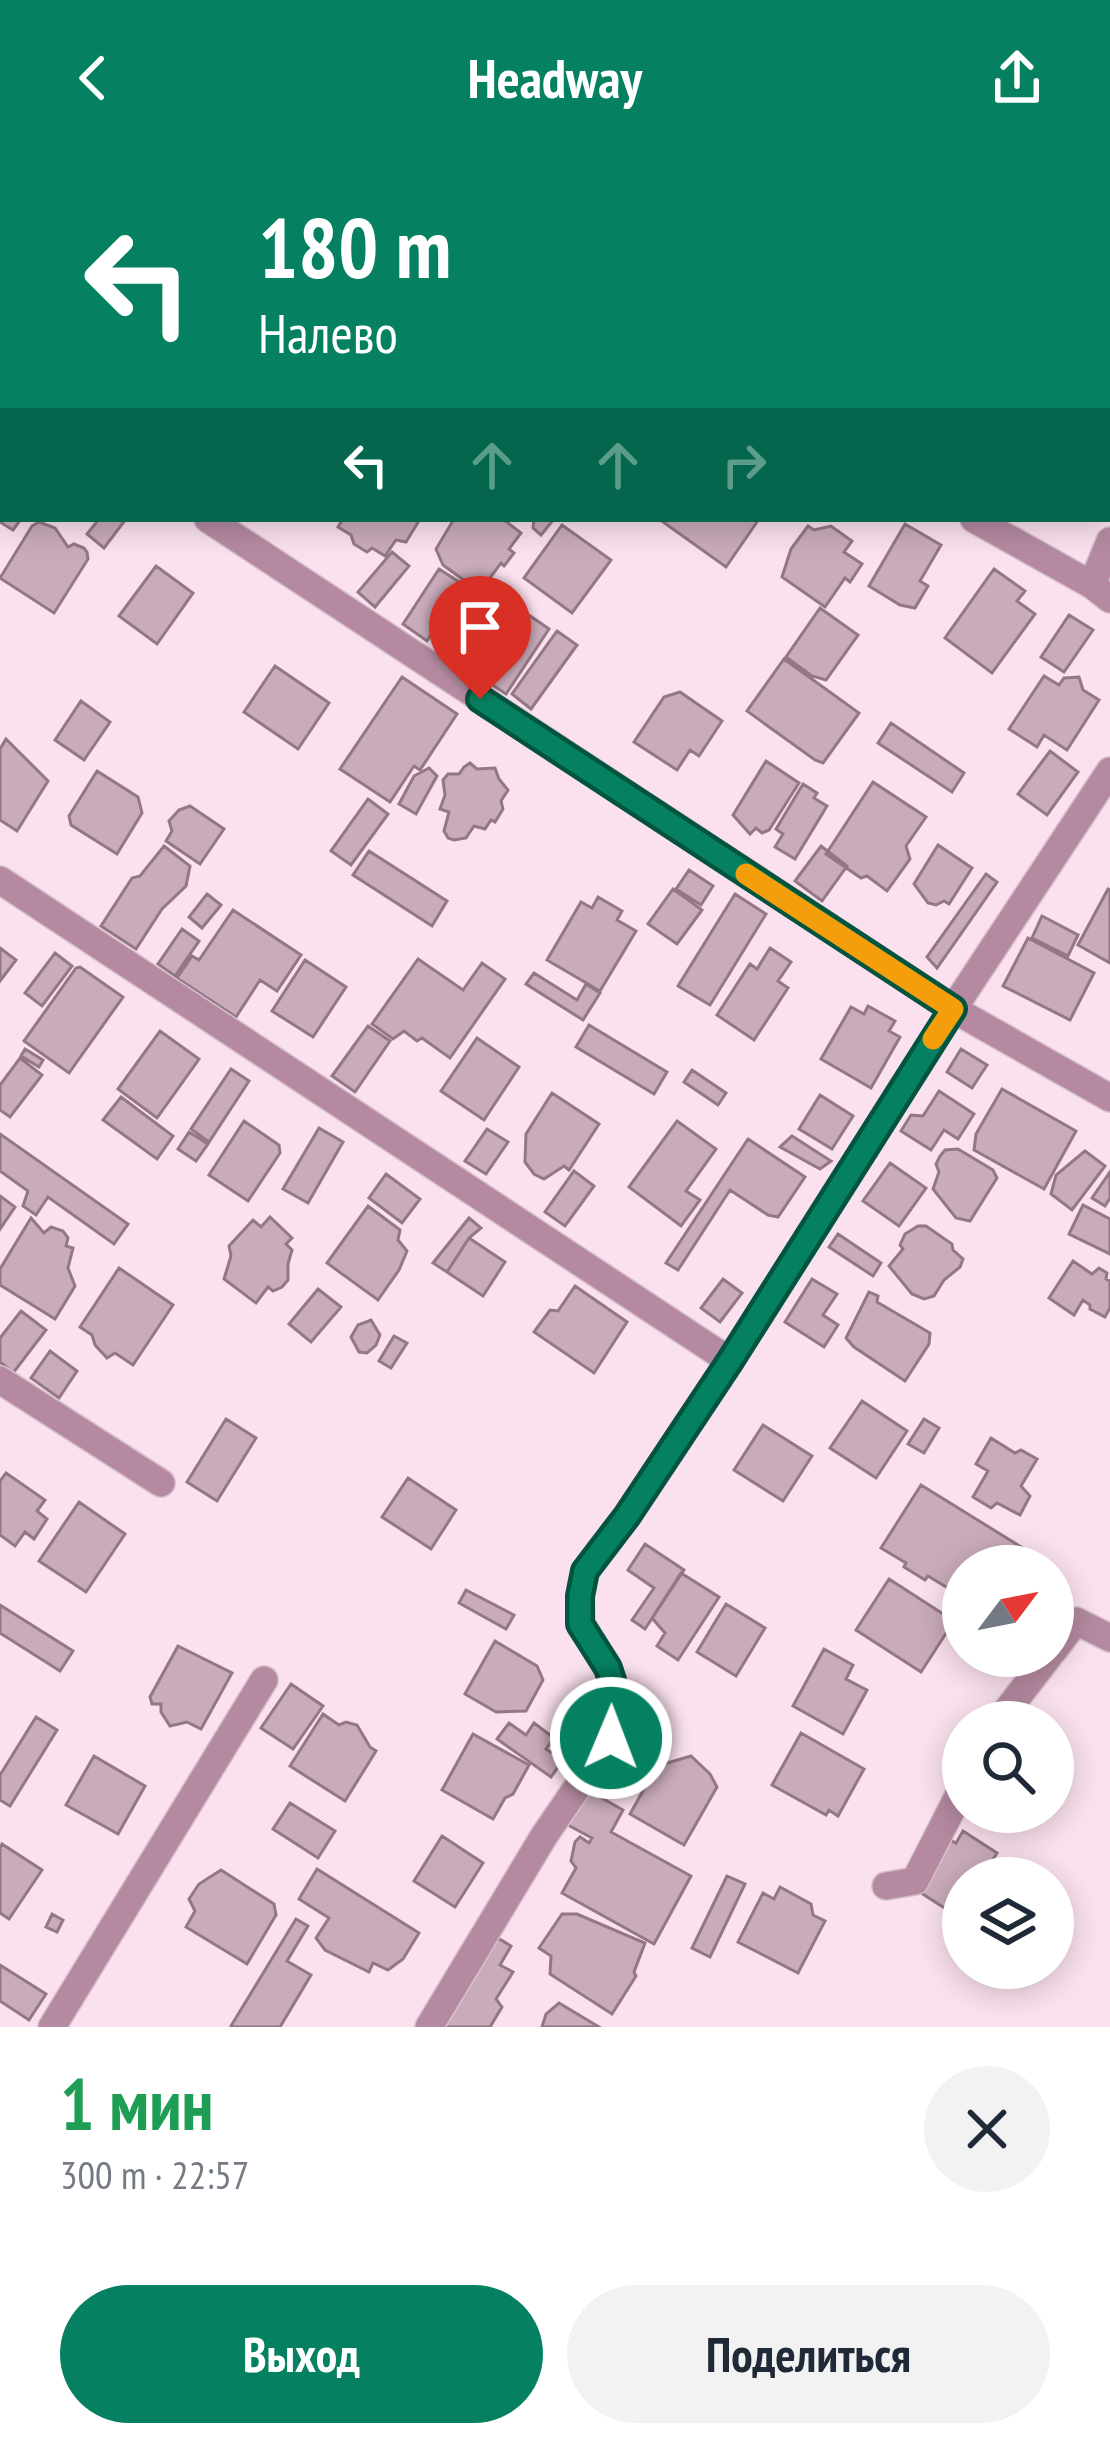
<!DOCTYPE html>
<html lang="ru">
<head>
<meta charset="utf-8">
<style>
	body { margin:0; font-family:"PT Sans Narrow",sans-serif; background:#f2f2f3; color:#1f2937; height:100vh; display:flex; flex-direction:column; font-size:45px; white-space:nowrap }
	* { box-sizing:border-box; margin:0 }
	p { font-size:39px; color:#747a83 }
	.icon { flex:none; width:66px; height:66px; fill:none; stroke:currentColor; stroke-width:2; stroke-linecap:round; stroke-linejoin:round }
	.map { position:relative; height:1871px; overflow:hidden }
	.sheet { display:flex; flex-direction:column; background:#fff; flex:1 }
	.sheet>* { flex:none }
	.guide { position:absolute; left:0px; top:0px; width:1110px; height:366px; box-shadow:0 6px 30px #0003; background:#058161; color:#fff; overflow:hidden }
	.needle { width:78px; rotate:58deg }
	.fabs { position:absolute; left:942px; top:1389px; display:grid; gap:24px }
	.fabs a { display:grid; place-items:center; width:132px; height:132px; border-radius:50%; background:#fff; box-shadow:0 6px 30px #0003; font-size:60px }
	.pin { position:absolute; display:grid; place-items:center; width:102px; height:102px; color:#fff; margin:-123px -51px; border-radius:50% 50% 50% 0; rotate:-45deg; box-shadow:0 0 12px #0007 }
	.pin .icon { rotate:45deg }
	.me { position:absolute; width:132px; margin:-66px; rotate:1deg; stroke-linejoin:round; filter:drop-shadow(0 0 9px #0008) }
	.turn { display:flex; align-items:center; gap:42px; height:252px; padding:0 60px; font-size:54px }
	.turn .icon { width:156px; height:156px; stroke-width:2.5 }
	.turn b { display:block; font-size:84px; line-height:102px }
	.lanes { display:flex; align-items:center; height:114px; padding:0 60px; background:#0003; justify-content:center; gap:60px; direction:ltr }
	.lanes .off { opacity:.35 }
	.round { display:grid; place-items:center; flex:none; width:126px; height:126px; border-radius:63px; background:#f2f2f3 }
	.summary { display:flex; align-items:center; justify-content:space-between; height:204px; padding:0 60px }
	h1 { font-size:72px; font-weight:800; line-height:90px; color:#1e9e55 }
	.cta { display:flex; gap:24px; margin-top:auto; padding:24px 60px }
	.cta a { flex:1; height:138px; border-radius:72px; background:#058161; color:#fff; font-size:48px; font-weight:800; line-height:138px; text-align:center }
	.cta a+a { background:#f2f2f3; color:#1f2937 }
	header { display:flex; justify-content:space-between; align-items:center; height:156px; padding:0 60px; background:#058161; color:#fff; font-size:54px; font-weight:800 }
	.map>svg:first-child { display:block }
	.building { fill:#caabbb; stroke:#937786; stroke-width:3 }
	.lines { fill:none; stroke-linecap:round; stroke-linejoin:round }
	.minor-casing { stroke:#d7c0cd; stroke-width:30 }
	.minor { stroke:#b58aa1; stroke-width:27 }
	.route-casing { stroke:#03543f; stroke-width:30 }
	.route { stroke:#058161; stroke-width:21 }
	.slow { stroke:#f59e0b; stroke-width:21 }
</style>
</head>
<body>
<header><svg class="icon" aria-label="back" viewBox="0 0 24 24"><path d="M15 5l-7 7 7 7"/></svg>Headway<svg class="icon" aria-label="share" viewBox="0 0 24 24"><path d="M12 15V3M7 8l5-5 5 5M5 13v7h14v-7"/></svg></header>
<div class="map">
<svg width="1110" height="1871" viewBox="0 0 1110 1871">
	<rect width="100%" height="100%" fill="#fbe1ef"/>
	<!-- building -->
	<path class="building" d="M861 0H919L927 3H859Z
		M968 0H1028L1027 3H967Z
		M3 124V191L0 197V129Z
		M0 300 3 302V345L0 350Z
		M3 345V363H21L13 374 0 366V350Z
		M99 363H126L104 392 87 378Z
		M343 363H420L406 386 396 384 385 400 372 392 367 396 354 388 351 379 338 371Z
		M454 363H503L521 377 509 393 514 397 504 410 501 407 484 430 476 433 443 409 436 393Z
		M534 363H554L541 379 533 372Z
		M659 363H759L726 411Z
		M39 366 55 372 68 391 74 388 84 392 87 396 88 403 54 457 0 422 32 370Z
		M905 368 941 389 920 425 928 430 915 452 900 449 869 430Z
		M562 369 611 404 572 457 524 422Z
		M808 370 814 374 831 370 852 385 844 396 862 408 850 426 845 422 825 451 782 421 791 393Z
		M392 396 409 410 375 451 358 436Z
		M156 410 193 437 157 488 119 460Z
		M439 413 464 429 427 485 403 468Z
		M994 413 1025 435 1017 445 1035 458 992 517 945 482Z
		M820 452 858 479 826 524 812 520 786 501Z
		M523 455 549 473 506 538 479 520Z
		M1069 459 1093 474 1064 516 1041 501Z
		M557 475 577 489 531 553 512 538Z
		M784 503 859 557 823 607 815 604 747 555Z
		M275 510 329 547 298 593 244 556Z
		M1044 520 1059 529 1064 522 1079 521 1083 534 1099 544 1067 594 1044 579 1037 591 1009 573Z
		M402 521 457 558 420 614 414 610 390 646 340 613Z
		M680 536 722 565 699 600 690 594 677 614 634 586 664 541Z
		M81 545 110 566 84 604 55 584Z
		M891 567 964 617 952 636 878 587Z
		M6 583 48 625 17 675 0 664V593Z
		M1050 595 1078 616 1047 659 1018 638Z
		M766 605 799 627 769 674 762 677 756 672 750 678 733 659Z
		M470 607 477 613 495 612 499 623 508 634 501 645 503 653 495 666 491 664 485 673 474 670 466 682 454 684 448 682 444 675 449 656 440 653 445 639 443 624 448 618H459L464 611Z
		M429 612 437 620 416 658 399 648 414 620Z
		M97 615 138 641 142 657 117 698 71 669 69 660Z
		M873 626 926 661 906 690 910 703 887 735 867 720 861 722 826 698Z
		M803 628 817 637 814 642 827 650 795 703 775 691 783 678 776 673Z
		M368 643 388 658 351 709 331 695Z
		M190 650 224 673 200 708 166 685 172 675 169 665 179 654Z
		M938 689 972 712 949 748 944 745 936 749 928 747 914 728Z
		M164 690 190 710 186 730 162 753 136 793 101 770 132 722 140 720Z
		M821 690 847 710 822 745 795 725Z
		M369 695 447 745 432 770 353 719Z
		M689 714 713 730 701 749 676 733Z
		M986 718 997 726 937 812 927 801Z
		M673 733 702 754 677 788 648 768Z
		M1108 733 1110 734V807L1078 789Z
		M207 738 221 749 202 772 189 761Z
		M735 738 766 758 710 849 678 830Z
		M598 741 622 755 617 764 636 775 600 835 547 804 581 746 592 752Z
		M233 754 301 799 277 835 260 824 236 861 177 822 192 800 199 804Z
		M1042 760 1078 779 1068 800 1032 782Z
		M182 773 199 785 175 820 158 808Z
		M1028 782 1094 817 1070 864 1003 830Z
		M0 792 16 804 0 825Z
		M770 792 791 806 778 825 788 832 754 884 717 859 750 808 757 813Z
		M55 797 72 810 42 850 25 837Z
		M418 803 463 834 482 807 505 823 450 902 422 882 417 885 404 875 393 883 372 868Z
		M305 804 346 831 313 881 272 855Z
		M80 811 123 841 69 917 24 885 76 812Z
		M534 817 577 844 586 828 600 837 583 864 526 828Z
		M868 850 895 865 889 875 900 881 871 932 821 903 851 851 864 858Z
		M589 869 667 916 654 938 576 891Z
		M368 870 390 885 355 936 332 920Z
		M160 875 199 903 157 962 118 933Z
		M477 882 519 911 484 964 441 935Z
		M25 893 43 904 39 911 21 900Z
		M961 893 987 909 972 932 947 916Z
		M20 902 42 919 10 961 0 954V929Z
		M231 913 249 925 209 986 191 973Z
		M692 914 726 937 718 949 684 926Z
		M1002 933 1076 975 1044 1033 974 994 976 978Z
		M939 935 974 958 958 983 944 974 931 994 901 975 911 959 923 960Z
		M552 937 599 968 569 1014 564 1010 544 1023 534 1018 525 1006 526 978Z
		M820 939 853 960 832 993 799 973Z
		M121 941 173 980 157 1003 103 964Z
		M244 965 279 989 280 997 248 1045 209 1019Z
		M677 965 716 993 686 1035 700 1044 681 1070 629 1031Z
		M319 972 343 986 308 1047 283 1033Z
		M487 973 508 986 486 1018 465 1005Z
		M189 976 208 988 196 1005 178 993Z
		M0 978 128 1068 114 1088 48 1041 36 1059 23 1050 28 1035 0 1015Z
		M792 980 831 1005 820 1013 780 991Z
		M748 983 805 1021 778 1061 768 1059 730 1034 678 1114 666 1107Z
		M958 993 993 1014 997 1022 970 1065 956 1062 933 1033 939 1016 936 1008 940 1000 945 994Z
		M1085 995 1105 1010 1072 1054 1051 1038 1056 1019Z
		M890 1007 926 1032 899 1070 863 1045Z
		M574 1015 594 1030 565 1070 545 1056Z
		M1110 1016V1042L1105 1050 1092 1042Z
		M386 1018 420 1043 402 1067 369 1042Z
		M0 1040 15 1051 0 1073Z
		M1083 1049 1110 1063V1098L1069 1078Z
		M368 1050 400 1074 398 1084 407 1095 399 1114 378 1144 327 1107Z
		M270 1061 292 1082 286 1088 292 1094 288 1108V1124L282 1131 273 1135 268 1131 256 1147 224 1123 231 1100 229 1090 253 1064 261 1071Z
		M31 1062 44 1077 51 1071 63 1075 68 1082 66 1090 73 1092 68 1112 75 1130 55 1163 0 1129V1113Z
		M469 1062 481 1072 469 1082 447 1116 433 1107Z
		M918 1070H926L952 1088 953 1094 963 1103 960 1111 944 1124 934 1140 924 1143 912 1138 889 1110 903 1093 900 1089 905 1078Z
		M838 1078 881 1107 873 1120 829 1091Z
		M469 1082 505 1106 483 1140 447 1116Z
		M1073 1105 1092 1118 1099 1112 1107 1117 1106 1123 1110 1125V1152L1105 1161 1090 1153V1149L1083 1144 1074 1159 1049 1142Z
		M119 1112 173 1149 133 1209 115 1197 107 1202 95 1189 92 1179 80 1171Z
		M723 1123 742 1137 720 1166 701 1152Z
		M812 1123 837 1138 823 1159 838 1169 824 1191 785 1166Z
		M575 1130 627 1166 594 1217 534 1176 550 1154 558 1155Z
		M318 1133 341 1151 311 1186 289 1168Z
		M869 1136 878 1140 877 1146 930 1177 929 1188 905 1225 854 1191 846 1182Z
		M21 1155 46 1174 13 1217 0 1206V1182Z
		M371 1164 380 1179 376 1189 367 1197 359 1196 351 1181 358 1169Z
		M394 1180 407 1187 391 1212 379 1205Z
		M50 1195 77 1215 59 1242 31 1222Z
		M862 1245 907 1275 876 1322 830 1292Z
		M226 1263 256 1282 217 1345 187 1326Z
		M924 1263 939 1272 924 1297 908 1288Z
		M763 1269 812 1300 783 1345 734 1314Z
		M991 1282 1015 1297 1021 1294 1037 1303 1021 1330 1030 1340 1020 1359 997 1347 991 1352 973 1341 988 1315 976 1308Z
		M6 1317 45 1344 37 1355 47 1363 34 1383 25 1376 15 1390 0 1379V1325Z
		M408 1322 456 1354 431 1393 382 1361Z
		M921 1329 1052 1410H1003L986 1399 980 1410H963L961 1440 928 1420 925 1424 904 1411 906 1407 881 1392Z
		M79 1346 125 1378 86 1436 39 1405Z
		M645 1388 684 1414 645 1473 632 1464 654 1432 628 1414Z
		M681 1417 719 1441 678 1504 657 1490 665 1477 652 1462Z
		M889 1423 954 1465 921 1516 856 1474Z
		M466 1434 514 1459 506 1473 459 1447Z
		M726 1448 765 1472 736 1520 697 1496Z
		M0 1449 73 1495 60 1515 0 1477Z
		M495 1485 537 1510 543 1524 526 1555 496 1556 465 1538Z
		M178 1490 232 1517 201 1573 187 1566 170 1570 161 1556V1548H152L150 1541Z
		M824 1493 853 1509 846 1523 867 1534 843 1578 793 1550Z
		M291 1528 323 1550 293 1593 261 1572Z
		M323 1558 339 1569 346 1566 357 1569 370 1591 376 1595 345 1645 290 1610Z
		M36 1561 57 1574 10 1650 0 1644V1619Z
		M509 1567 526 1579 534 1567 554 1582 546 1593 563 1604 551 1621 497 1583Z
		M801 1577 864 1613 838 1660 829 1654 826 1659 772 1629Z
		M473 1578 529 1609 513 1638 505 1642 493 1663 442 1634Z
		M94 1600 145 1630 118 1678 66 1649Z
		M691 1600 710 1618 717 1631 684 1689 630 1658 657 1610Z
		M586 1633 623 1654 611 1676 691 1720 654 1788 562 1737 576 1712 571 1705 575 1686 580 1681 589 1687 592 1682 566 1668Z
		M290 1647 335 1675 318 1702 273 1673Z
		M963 1675 997 1697 981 1722H963V1751L957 1760 918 1735 950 1684 956 1687Z
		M442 1680 483 1707 455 1751 414 1725Z
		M2 1688 42 1714 9 1763 0 1757V1692Z
		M317 1713 419 1777 403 1803 388 1814 373 1807 369 1816 325 1794 316 1782 329 1762 299 1743Z
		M221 1714 274 1748 276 1759 247 1808 186 1771 195 1755 189 1743 199 1728Z
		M727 1720 745 1728 710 1801 692 1792Z
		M780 1731 811 1748 813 1759 825 1765 798 1817 738 1786 763 1737 774 1743Z
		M52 1758 63 1764 57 1776 46 1771Z
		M562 1758H577L645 1787 634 1816 636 1820 612 1858 550 1818 551 1800 539 1792Z
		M296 1763 308 1770 287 1805 311 1819 280 1871H232L231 1870Z
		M498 1782 511 1790 500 1809 513 1816 496 1843 502 1851 490 1871H443Z
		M0 1809 46 1838 29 1864 0 1845Z
		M559 1847 599 1871H542L546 1858Z"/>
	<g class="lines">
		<!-- minor casing -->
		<g class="minor-casing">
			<path id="minor" d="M456 3 457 0
				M678 3 679 0
				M0 235 3 236
				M208 363 953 853 1110 942
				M974 363 1092 429 1110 443
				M1092 429 1110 385
				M0 724 730 1205
				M0 1224 161 1327
				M1053 1495 1076 1465 1110 1482
				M998 1566 1049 1500
				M886 1730 915 1725 963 1631
				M52 1871 264 1524
				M429 1871 544 1680 611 1582 617 1540 608 1512 581 1468 580 1440 585 1415 627 1360 730 1205 953 853 1110 615"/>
		</g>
		<!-- minor -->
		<use href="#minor" class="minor"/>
	</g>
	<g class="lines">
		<!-- route casing -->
		<g class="route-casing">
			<path id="route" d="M480 543 953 853 730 1205 627 1360 585 1415 580 1440V1468L608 1512 617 1540 611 1582"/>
		</g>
		<!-- route -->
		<use href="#route" class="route"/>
		<!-- slow -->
		<path class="slow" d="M746 718 953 853 933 883"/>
	</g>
</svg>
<div class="fabs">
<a><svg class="needle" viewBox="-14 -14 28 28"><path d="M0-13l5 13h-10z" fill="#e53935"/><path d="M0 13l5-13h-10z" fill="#747a83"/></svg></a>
<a><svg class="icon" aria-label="search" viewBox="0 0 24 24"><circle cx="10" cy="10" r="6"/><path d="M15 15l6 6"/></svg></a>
<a><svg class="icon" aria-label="layers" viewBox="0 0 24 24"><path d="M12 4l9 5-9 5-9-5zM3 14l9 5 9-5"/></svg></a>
</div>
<div class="pin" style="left:480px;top:543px;background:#d93025"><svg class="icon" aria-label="arrive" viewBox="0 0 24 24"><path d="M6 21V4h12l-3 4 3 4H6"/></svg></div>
<svg class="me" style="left:611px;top:1582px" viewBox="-20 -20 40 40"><circle r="17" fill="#058161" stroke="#fff" stroke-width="3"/><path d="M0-11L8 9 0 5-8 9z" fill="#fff"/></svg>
<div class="guide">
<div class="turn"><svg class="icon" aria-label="left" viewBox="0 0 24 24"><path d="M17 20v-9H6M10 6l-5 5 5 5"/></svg><div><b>180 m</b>Налево</div></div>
<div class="lanes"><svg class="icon" aria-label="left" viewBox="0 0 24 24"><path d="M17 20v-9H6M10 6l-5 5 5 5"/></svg><svg class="icon off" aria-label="ahead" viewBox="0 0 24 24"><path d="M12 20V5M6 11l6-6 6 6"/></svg><svg class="icon off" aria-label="ahead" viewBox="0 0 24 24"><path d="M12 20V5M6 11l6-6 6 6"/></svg><svg class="icon off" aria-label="right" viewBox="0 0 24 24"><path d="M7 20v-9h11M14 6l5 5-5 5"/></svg></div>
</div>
</div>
<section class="sheet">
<div class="summary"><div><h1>1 мин</h1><p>300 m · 22:57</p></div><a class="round"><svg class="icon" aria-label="close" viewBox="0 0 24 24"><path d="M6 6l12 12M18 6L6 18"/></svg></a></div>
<div class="cta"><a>Выход</a><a>Поделиться</a></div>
</section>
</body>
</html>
